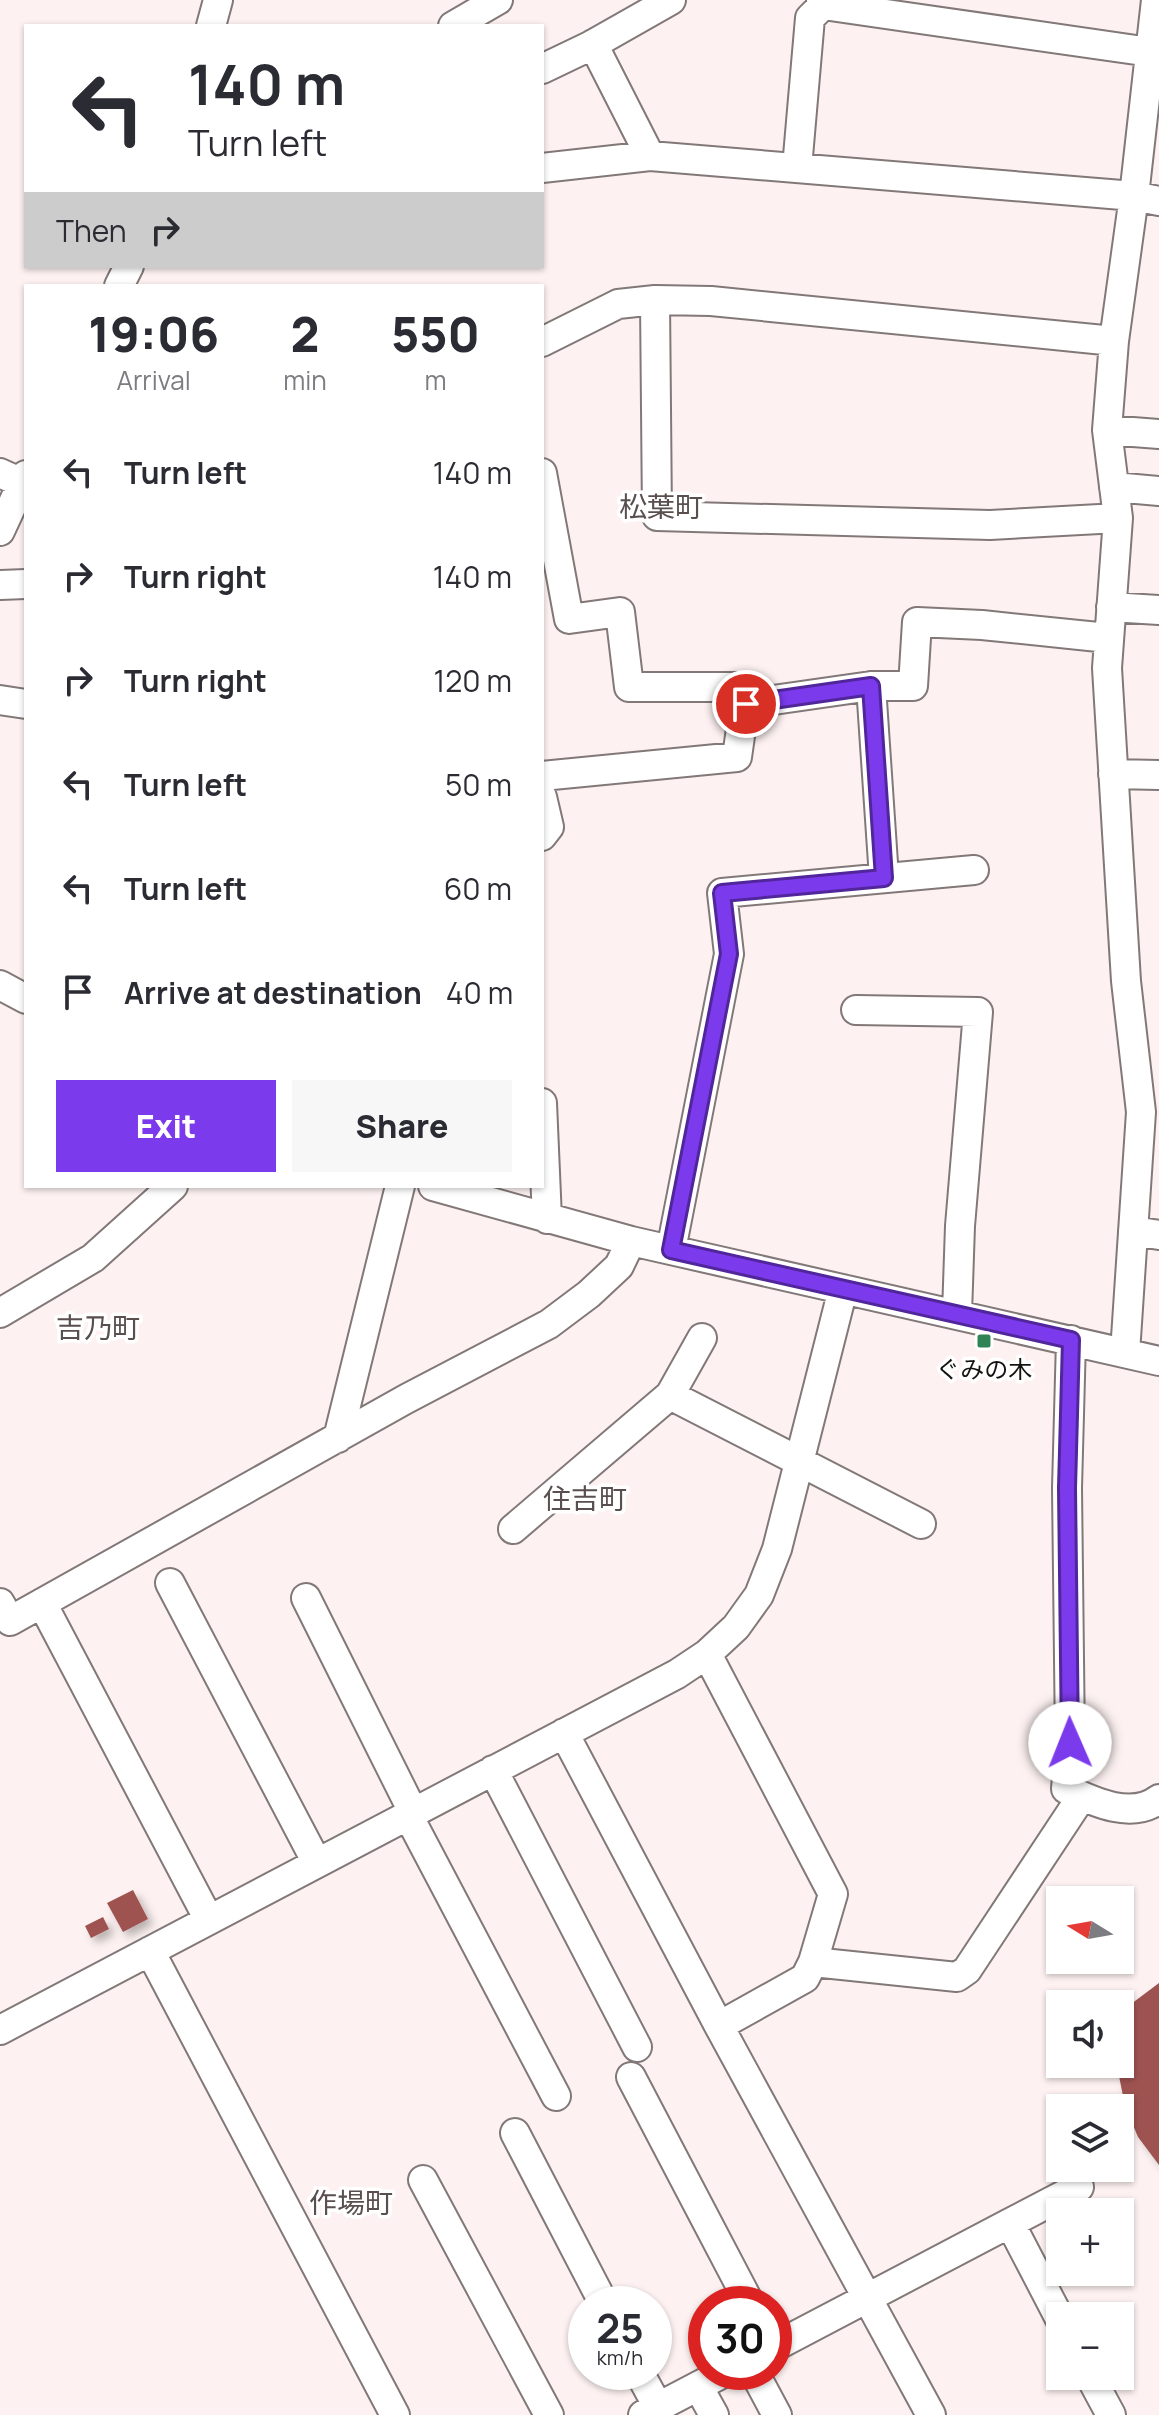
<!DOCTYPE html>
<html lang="en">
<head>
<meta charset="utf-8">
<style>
	body { margin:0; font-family:Manrope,"Noto Sans JP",sans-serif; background:#f7f7f7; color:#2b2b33; height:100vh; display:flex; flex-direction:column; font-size:30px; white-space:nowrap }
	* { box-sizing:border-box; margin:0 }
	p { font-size:26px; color:#7c7c81 }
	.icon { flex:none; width:44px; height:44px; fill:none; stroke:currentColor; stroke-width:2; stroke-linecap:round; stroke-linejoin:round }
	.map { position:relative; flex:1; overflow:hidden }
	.sheet { position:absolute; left:24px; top:284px; width:520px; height:904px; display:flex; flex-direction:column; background:#fff; border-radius:0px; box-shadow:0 2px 6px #0004 }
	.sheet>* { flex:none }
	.guide { position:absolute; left:24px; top:24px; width:520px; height:244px; border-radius:0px; box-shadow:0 2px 6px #0004; background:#fff; color:#2b2b33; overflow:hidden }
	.needle { width:52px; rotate:281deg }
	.controls { position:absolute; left:1046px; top:1886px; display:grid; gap:16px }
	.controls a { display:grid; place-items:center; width:88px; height:88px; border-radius:0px; background:#fff; box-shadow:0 2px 6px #0004; font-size:40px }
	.speed { position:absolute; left:568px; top:2286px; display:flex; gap:16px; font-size:40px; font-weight:700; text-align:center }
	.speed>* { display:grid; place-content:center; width:104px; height:104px; border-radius:50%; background:#fff; box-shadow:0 2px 6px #0004; line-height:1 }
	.speed small { font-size:20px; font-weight:400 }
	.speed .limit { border:12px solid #d22; background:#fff; color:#111 }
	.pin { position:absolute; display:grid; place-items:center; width:68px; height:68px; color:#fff; margin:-34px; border:4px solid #fff; border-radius:50%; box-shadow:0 2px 8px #0007 }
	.me { position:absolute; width:88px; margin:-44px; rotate:359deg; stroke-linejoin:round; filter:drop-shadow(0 0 6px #0008) }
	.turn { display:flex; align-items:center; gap:28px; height:168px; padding:0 32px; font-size:36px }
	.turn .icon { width:104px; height:104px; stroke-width:2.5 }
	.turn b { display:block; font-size:56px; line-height:68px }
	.then { display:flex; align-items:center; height:76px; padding:0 32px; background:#0003; gap:16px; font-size:30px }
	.eta { display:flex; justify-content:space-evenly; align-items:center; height:136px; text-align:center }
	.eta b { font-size:48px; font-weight:800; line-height:56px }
	.action { display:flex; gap:16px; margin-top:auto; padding:16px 32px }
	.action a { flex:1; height:92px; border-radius:0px; background:#7c3aed; color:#fff; font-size:32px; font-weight:800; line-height:92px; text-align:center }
	.action a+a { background:#f7f7f7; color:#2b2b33 }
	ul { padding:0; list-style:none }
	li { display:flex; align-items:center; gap:24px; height:104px; padding:0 32px }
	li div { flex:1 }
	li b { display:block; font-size:30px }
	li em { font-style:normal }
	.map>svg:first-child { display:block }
	.building { fill:#9e5251; filter:url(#shadow) }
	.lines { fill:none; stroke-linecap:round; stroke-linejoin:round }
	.minor-casing { stroke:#827878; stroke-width:32 }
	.minor { stroke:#fff; stroke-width:28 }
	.route-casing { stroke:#51269a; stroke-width:20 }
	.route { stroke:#7c3aed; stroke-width:14 }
	.poi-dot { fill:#2f8355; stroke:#fff; stroke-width:3 }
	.labels { text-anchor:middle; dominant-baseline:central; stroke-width:7; stroke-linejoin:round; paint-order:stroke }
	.poi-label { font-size:24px; fill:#151211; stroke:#fff }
	.quarter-label { font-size:28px; fill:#584f4e; stroke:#fff }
</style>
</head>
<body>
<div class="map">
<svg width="1159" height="2415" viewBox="0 0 1159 2415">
	<defs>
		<filter id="shadow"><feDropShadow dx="5.5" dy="5.5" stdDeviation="4" flood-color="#0004"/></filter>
	</defs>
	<rect width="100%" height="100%" fill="#fdf2f1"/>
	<!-- building -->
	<path class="building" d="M133 1890 148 1919 123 1932 107 1903Z
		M103 1917 109 1929 91 1938 85 1926Z
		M1159 1983V2165L1138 2137 1125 2106 1118 2071 1121 2041 1131 2004Z"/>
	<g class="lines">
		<!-- minor casing -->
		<g class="minor-casing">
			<path id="minor" d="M821 0 823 5 1150 52
				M211 26 218 0
				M453 26 498 0
				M593 44 650 156
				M542 69 590 46 671 0
				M542 168 650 156 1134 196 1159 201
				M797 168 810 18 823 5
				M119 286 129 266
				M655 300 657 516 990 525 1118 518
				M542 342 618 304 655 300 711 301 1114 341
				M1107 430 1159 434
				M0 473 22 483
				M542 473 569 619 620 612 629 687H747L737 757 542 776
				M1114 487 1159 491
				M0 531 26 475
				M0 585 26 584
				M1111 607 1159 610
				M871 686 884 878
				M0 700 26 704
				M746 704 871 686H913L917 622 982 625 1108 638
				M1113 774 1159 775
				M542 797 549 827 542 836
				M0 985 26 999
				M856 1010 978 1012 960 1226 957 1314
				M542 1103 547 1219
				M433 1186 631 1241 1159 1361
				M1133 1231 1159 1235
				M671 1250 729 954 722 893 974 870
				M0 1313 93 1258 173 1186
				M1071 1340 1067 1488 1070 1743 1066 1789C1094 1802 1132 1820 1159 1799
				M1125 1353 1141 1112 1126 981 1107 668 1118 518 1107 430 1114 341 1134 196 1156 0
				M670 1395 921 1524
				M338 1438 400 1186
				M513 1529 670 1395 702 1338
				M170 1583 317 1863
				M306 1598 413 1812
				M0 1603 10 1621 406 1399 549 1324 589 1294 619 1266 631 1241
				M42 1603 209 1920
				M707 1654 833 1894 813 1962
				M564 1733 719 2026 931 2415
				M493 1770 637 2047
				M408 1815 556 2096
				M150 1951 395 2415
				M719 2026 805 1978 813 1962 957 1977 967 1970 1082 1796
				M0 2030 677 1674 707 1654 736 1627 759 1595 777 1549 843 1289
				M631 2077 750 2304
				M515 2133 604 2304
				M423 2180 549 2415
				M1010 2223 1079 2187
				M774 2347 1010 2223 1060 2319
				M639 2372 658 2407
				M754 2372 777 2415
				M1090 2376 1111 2415
				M698 2386 714 2415
				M643 2415 725 2372"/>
		</g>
		<!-- minor -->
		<use href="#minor" class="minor"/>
	</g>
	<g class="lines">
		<!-- route casing -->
		<g class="route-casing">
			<path id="route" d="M746 704 871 686 884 878 722 893 729 954 671 1250 1071 1340 1067 1488 1070 1743"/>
		</g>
		<!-- route -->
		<use href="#route" class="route"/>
	</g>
	<!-- markers -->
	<rect class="poi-dot" x="976" y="1333" width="16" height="16" rx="4"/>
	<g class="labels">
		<!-- poi labels -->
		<g class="poi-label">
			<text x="984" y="1368">ぐみの木</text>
		</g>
		<!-- quarter labels -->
		<g class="quarter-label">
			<text x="661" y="506">松葉町</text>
			<text x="98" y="1327">吉乃町</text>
			<text x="585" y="1498">住吉町</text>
			<text x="351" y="2202">作場町</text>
		</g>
	</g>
</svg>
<div class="controls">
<a><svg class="needle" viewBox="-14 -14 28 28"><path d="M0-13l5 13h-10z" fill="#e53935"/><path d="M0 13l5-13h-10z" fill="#7c7c81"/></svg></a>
<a><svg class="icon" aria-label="sound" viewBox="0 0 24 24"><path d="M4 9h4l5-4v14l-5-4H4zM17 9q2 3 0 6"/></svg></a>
<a><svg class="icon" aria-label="layers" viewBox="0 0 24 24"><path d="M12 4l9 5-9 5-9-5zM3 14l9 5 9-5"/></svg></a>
<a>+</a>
<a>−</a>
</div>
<div class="speed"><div>25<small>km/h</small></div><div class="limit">30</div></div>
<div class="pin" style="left:746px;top:704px;background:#d93025"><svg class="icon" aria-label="arrive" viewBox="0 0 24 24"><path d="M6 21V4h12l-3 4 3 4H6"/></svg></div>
<svg class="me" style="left:1070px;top:1743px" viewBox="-20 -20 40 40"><circle r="19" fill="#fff"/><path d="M0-13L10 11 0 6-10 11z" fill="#7c3aed"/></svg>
<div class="guide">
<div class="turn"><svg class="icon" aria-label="left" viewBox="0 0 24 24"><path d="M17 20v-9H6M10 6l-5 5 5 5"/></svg><div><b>140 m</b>Turn left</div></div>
<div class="then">Then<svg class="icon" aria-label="right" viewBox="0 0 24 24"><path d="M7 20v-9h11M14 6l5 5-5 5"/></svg></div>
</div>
<section class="sheet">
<div class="eta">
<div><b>19:06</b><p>Arrival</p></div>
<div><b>2</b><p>min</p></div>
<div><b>550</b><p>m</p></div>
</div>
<ul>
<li><svg class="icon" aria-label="left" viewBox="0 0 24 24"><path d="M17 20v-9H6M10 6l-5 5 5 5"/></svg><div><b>Turn left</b></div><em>140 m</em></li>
<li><svg class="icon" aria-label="right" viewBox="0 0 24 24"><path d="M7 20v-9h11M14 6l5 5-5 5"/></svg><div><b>Turn right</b></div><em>140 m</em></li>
<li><svg class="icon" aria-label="right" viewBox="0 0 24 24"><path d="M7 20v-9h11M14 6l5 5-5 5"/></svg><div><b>Turn right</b></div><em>120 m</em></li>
<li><svg class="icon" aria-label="left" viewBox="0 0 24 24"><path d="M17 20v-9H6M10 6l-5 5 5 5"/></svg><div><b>Turn left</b></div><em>50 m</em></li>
<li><svg class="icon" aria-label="left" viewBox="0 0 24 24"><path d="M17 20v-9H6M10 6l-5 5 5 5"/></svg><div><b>Turn left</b></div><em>60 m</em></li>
<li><svg class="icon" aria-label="arrive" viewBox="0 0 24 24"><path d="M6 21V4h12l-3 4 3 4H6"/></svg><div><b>Arrive at destination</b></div><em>40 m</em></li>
</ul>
<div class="action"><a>Exit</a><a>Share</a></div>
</section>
</div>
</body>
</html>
